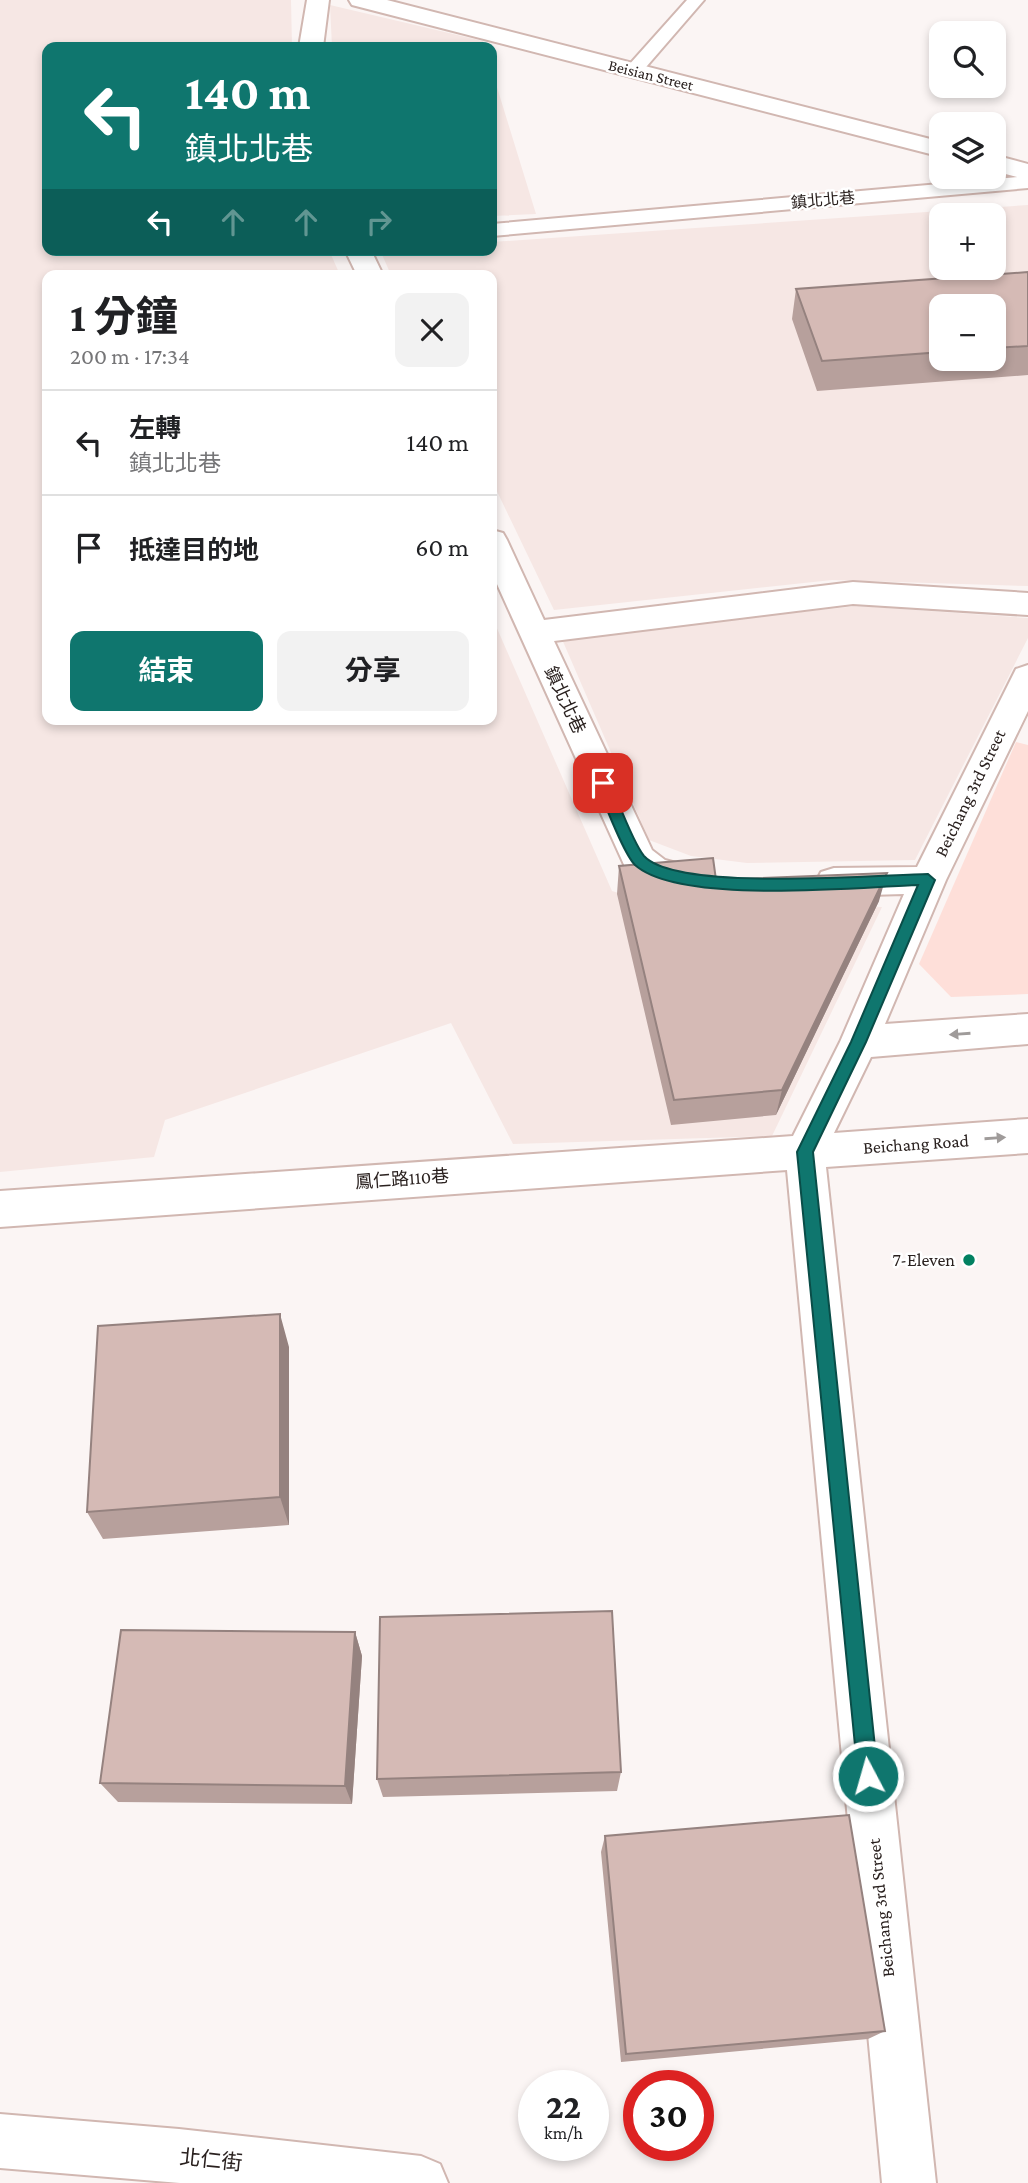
<!DOCTYPE html>
<html lang="zh-TW">
<head>
<meta charset="utf-8">
<style>
	body { margin:0; font-family:"Crimson Pro","Noto Sans TC",serif; background:#f2f2f2; color:#202124; height:100vh; display:flex; flex-direction:column; font-size:26px; white-space:nowrap }
	* { box-sizing:border-box; margin:0 }
	p { font-size:23px; color:#757577 }
	.icon { flex:none; width:38px; height:38px; fill:none; stroke:currentColor; stroke-width:2; stroke-linecap:round; stroke-linejoin:round }
	.map { position:relative; flex:1; overflow:hidden }
	.side { position:absolute; left:42px; top:270px; width:455px; height:455px; display:flex; flex-direction:column; background:#fff; border-radius:14px; box-shadow:0 4px 10px #0003 }
	.side>* { flex:none }
	.guide { position:absolute; left:42px; top:42px; width:455px; height:214px; border-radius:14px; box-shadow:0 4px 10px #0003; background:#0f766e; color:#fff; overflow:hidden }
	.fabs { position:absolute; left:929px; top:21px; display:grid; gap:14px }
	.fabs a { display:grid; place-items:center; width:77px; height:77px; border-radius:14px; background:#fff; box-shadow:0 4px 10px #0003; font-size:35px }
	.speed { position:absolute; left:518px; top:2070px; display:flex; gap:14px; font-size:35px; font-weight:700; text-align:center }
	.speed>* { display:grid; place-content:center; width:91px; height:91px; border-radius:50%; background:#fff; box-shadow:0 4px 10px #0003; line-height:1 }
	.speed small { font-size:18px; font-weight:400 }
	.speed .limit { border:10px solid #d22; background:#fff; color:#111 }
	.pin { position:absolute; display:grid; place-items:center; width:60px; height:60px; color:#fff; margin:-30px; border-radius:14px; box-shadow:0 4px 10px #0006 }
	.me { position:absolute; width:77px; margin:-38px; rotate:354deg; stroke-linejoin:round; filter:drop-shadow(0 0 5px #0008) }
	.turn { display:flex; align-items:center; gap:24px; height:147px; padding:0 28px; font-size:32px }
	.turn .icon { width:91px; height:91px; stroke-width:2.5 }
	.turn b { display:block; font-size:49px; line-height:60px }
	.lanes { display:flex; align-items:center; height:66px; padding:0 28px; background:#0003; justify-content:center; gap:35px; direction:ltr }
	.lanes .off { opacity:.35 }
	.round { display:grid; place-items:center; flex:none; width:74px; height:74px; border-radius:14px; background:#f2f2f2 }
	.head { display:flex; align-items:center; justify-content:space-between; height:119px; padding:0 28px }
	h1 { font-size:42px; font-weight:700; line-height:52px }
	.button { display:flex; gap:14px; margin-top:auto; padding:14px 28px }
	.button a { flex:1; height:80px; border-radius:14px; background:#0f766e; color:#fff; font-size:28px; font-weight:700; line-height:80px; text-align:center }
	.button a+a { background:#f2f2f2; color:#202124 }
	ul { padding:0; list-style:none }
	li { display:flex; align-items:center; gap:21px; height:105px; padding:0 28px; border-top:2px solid #e0e0e0 }
	li div { flex:1 }
	li b { display:block; font-size:26px }
	li em { font-style:normal }
	.map>svg:first-child { display:block }
	.built { fill:#f6e7e4; fill-rule:evenodd }
	.green { fill:#fedfd9 }
	.lines { fill:none; stroke-linecap:round; stroke-linejoin:round }
	.service-casing { stroke:#d1b7b1; stroke-width:4 }
	.minor-casing { stroke:#d1b7b1; stroke-width:4 }
	.service { fill:#fff; fill-rule:evenodd }
	.minor { fill:#fff; fill-rule:evenodd }
	.wall { fill:#b7a09c; fill-rule:evenodd }
	.shaded-wall { fill:#95827f }
	.building { fill:#d5bab5; stroke:#95827f; stroke-width:2 }
	.oneway { fill:#9f9b9a }
	.route { fill:#0f766e; stroke:#0a4d48; stroke-width:2 }
	.poi-dot { fill:#028161; stroke:#fff; stroke-width:2.5 }
	.labels { text-anchor:middle; dominant-baseline:central; stroke-width:5; stroke-linejoin:round; paint-order:stroke }
	.far-street-label { font-size:16px; fill:#2a211f; stroke:#fff }
	.street-label { font-size:18px; fill:#2a211f; stroke:#fff }
	.poi-label { font-size:18px; fill:#2a211f; stroke:#fff; text-anchor:end }
	.near-street-label { font-size:21px; fill:#2a211f; stroke:#fff }
</style>
</head>
<body>
<div class="map">
<svg width="1028" height="2183" viewBox="0 0 1028 2183">
	<rect width="100%" height="100%" fill="#fbf5f4"/>
	<!-- built -->
	<path class="built" d="M0 0H291L292 47H47V250H329L340 275H47V719H492V617L612 891 683 912 882 907 772 1136 513 1144 451 1023 165 1120 154 1157 0 1172Z
		M330 5 483 41 484 47H332Z
		M492 71 536 214 492 216Z
		M1028 205V586L832 580 554 610 492 481V275H391L380 250H492V242ZM942 215H994V268H942ZM942 306H994V359H942Z
		M858 606 1028 618V638L915 860 747 863 691 856 649 840 561 637Z"/>
	<!-- green -->
	<path class="green" d="M1016 742 1028 745V994L951 997 919 964Z"/>
	<g class="lines">
		<!-- service casing -->
		<g class="service-casing">
			<path id="service" d="M687 0H704L640 74H628L625 70 628 66Z
				M1028 176V188L492 236V224Z"/>
		</g>
		<!-- minor casing -->
		<g class="minor-casing">
			<path id="minor" d="M307 0H329L323 47H299Z
				M349 0H387L942 142V157L352 5Z
				M994 155 1028 164V180L994 171Z
				M345 250H371L383 275H357Z
				M492 530 503 533 507 540 544 620 853 582 1028 593V615L853 604 554 641 652 850 665 860 706 871 711 881 706 891C680 899 646 884 626 869L492 573Z
				M1028 665V711L946 880 885 1024 1028 1014V1044L871 1057 834 1133 1028 1119V1153L826 1167 936 2183H882L787 1170 0 1227V1191L793 1136 840 1042 904 894 834 896 821 892 816 882 821 872 834 868 917 867 1016 669Z
				M0 2114 179 2129 421 2156 440 2164 448 2183H180L0 2168Z"/>
		</g>
		<!-- service -->
		<use href="#service" class="service"/>
		<!-- minor -->
		<use href="#minor" class="minor"/>
	</g>
	<!-- wall -->
	<path class="wall" d="M1028 272V375L817 391 792 319 796 289ZM942 306H994V359H942Z
		M619 866 716 880 879 901 776 1115 671 1125 617 894Z
		M289 1347V1525L103 1539 87 1512Z
		M355 1632 362 1656 352 1804 118 1802 100 1783Z
		M621 1772 617 1791 383 1797 377 1779Z
		M605 1836 885 2031 868 2039 621 2062 601 1852Z"/>
	<!-- shaded-wall -->
	<path class="shaded-wall" d="M887 873 879 901 776 1115 782 1090Z
		M280 1314 289 1347V1525L280 1497Z
		M355 1632 362 1656 352 1804 345 1786Z"/>
	<!-- building -->
	<path class="building" d="M1028 272V346L994 348V306H942V352L822 361 796 289Z
		M713 858 716 880 887 873 782 1090 674 1100 619 866Z
		M280 1314V1497L87 1512 98 1326Z
		M612 1611 621 1772 377 1779 380 1617Z
		M121 1630 355 1632 345 1786 100 1783Z
		M849 1815 885 2031 626 2054 605 1836Z"/>
	<!-- one-way arrows -->
	<defs><path id="oneway-solid" d="M-6-.8H1V-3.2L6.5 0L1 3.2V.8H-6Z" transform="scale(1.75)"/></defs>
	<g class="oneway">
		<use href="#oneway-solid" transform="translate(960 1034) rotate(176)"/>
		<use href="#oneway-solid" transform="translate(995 1138) rotate(-4)"/>
	</g>
	<!-- route -->
	<path class="route" d="M603 778 610 783C618 801 633 843 644 856 677 892 874 875 928 874L935 880 866 1042 813 1152 878 1776 875 1783 868 1786 861 1783 858 1776 797 1152 851 1042 918 885C855 887 680 905 635 865 623 853 604 801 596 783Z"/>
	<!-- markers -->
	<circle class="poi-dot" cx="969" cy="1260" r="7"/>
	<g class="labels">
		<!-- far-street labels -->
		<g class="far-street-label">
			<text transform="translate(651 75) rotate(14)">Beisian Street</text>
			<text transform="translate(823 200) rotate(-5)">鎮北北巷</text>
		</g>
		<!-- street labels -->
		<g class="street-label">
			<text transform="translate(565 700) rotate(65)">鎮北北巷</text>
			<text transform="translate(970 793) rotate(-64)">Beichang 3rd Street</text>
			<text transform="translate(916 1144) rotate(-4)">Beichang Road</text>
			<text transform="translate(402 1179) rotate(-4)">鳳仁路110巷</text>
			<text transform="translate(881 1908) rotate(-96)">Beichang 3rd Street</text>
		</g>
		<!-- poi labels -->
		<g class="poi-label">
			<text x="955" y="1260">7-Eleven</text>
		</g>
		<!-- near-street labels -->
		<g class="near-street-label">
			<text transform="translate(211 2160) rotate(6)">北仁街</text>
		</g>
	</g>
</svg>
<div class="fabs">
<a><svg class="icon" aria-label="search" viewBox="0 0 24 24"><circle cx="10" cy="10" r="6"/><path d="M15 15l6 6"/></svg></a>
<a><svg class="icon" aria-label="layers" viewBox="0 0 24 24"><path d="M12 4l9 5-9 5-9-5zM3 14l9 5 9-5"/></svg></a>
<a>+</a>
<a>−</a>
</div>
<div class="speed"><div>22<small>km/h</small></div><div class="limit">30</div></div>
<div class="pin" style="left:603px;top:783px;background:#d93025"><svg class="icon" aria-label="arrive" viewBox="0 0 24 24"><path d="M6 21V4h12l-3 4 3 4H6"/></svg></div>
<svg class="me" style="left:868px;top:1776px" viewBox="-20 -20 40 40"><circle r="17" fill="#0f766e" stroke="#fff" stroke-width="3"/><path d="M0-11L8 9 0 5-8 9z" fill="#fff"/></svg>
<div class="guide">
<div class="turn"><svg class="icon" aria-label="left" viewBox="0 0 24 24"><path d="M17 20v-9H6M10 6l-5 5 5 5"/></svg><div><b>140 m</b>鎮北北巷</div></div>
<div class="lanes"><svg class="icon" aria-label="left" viewBox="0 0 24 24"><path d="M17 20v-9H6M10 6l-5 5 5 5"/></svg><svg class="icon off" aria-label="ahead" viewBox="0 0 24 24"><path d="M12 20V5M6 11l6-6 6 6"/></svg><svg class="icon off" aria-label="ahead" viewBox="0 0 24 24"><path d="M12 20V5M6 11l6-6 6 6"/></svg><svg class="icon off" aria-label="right" viewBox="0 0 24 24"><path d="M7 20v-9h11M14 6l5 5-5 5"/></svg></div>
</div>
<section class="side">
<div class="head"><div><h1>1 分鐘</h1><p>200 m · 17:34</p></div><a class="round"><svg class="icon" aria-label="close" viewBox="0 0 24 24"><path d="M6 6l12 12M18 6L6 18"/></svg></a></div>
<ul>
<li><svg class="icon" aria-label="left" viewBox="0 0 24 24"><path d="M17 20v-9H6M10 6l-5 5 5 5"/></svg><div><b>左轉</b><p>鎮北北巷</p></div><em>140 m</em></li>
<li><svg class="icon" aria-label="arrive" viewBox="0 0 24 24"><path d="M6 21V4h12l-3 4 3 4H6"/></svg><div><b>抵達目的地</b></div><em>60 m</em></li>
</ul>
<div class="button"><a>結束</a><a>分享</a></div>
</section>
</div>
</body>
</html>
